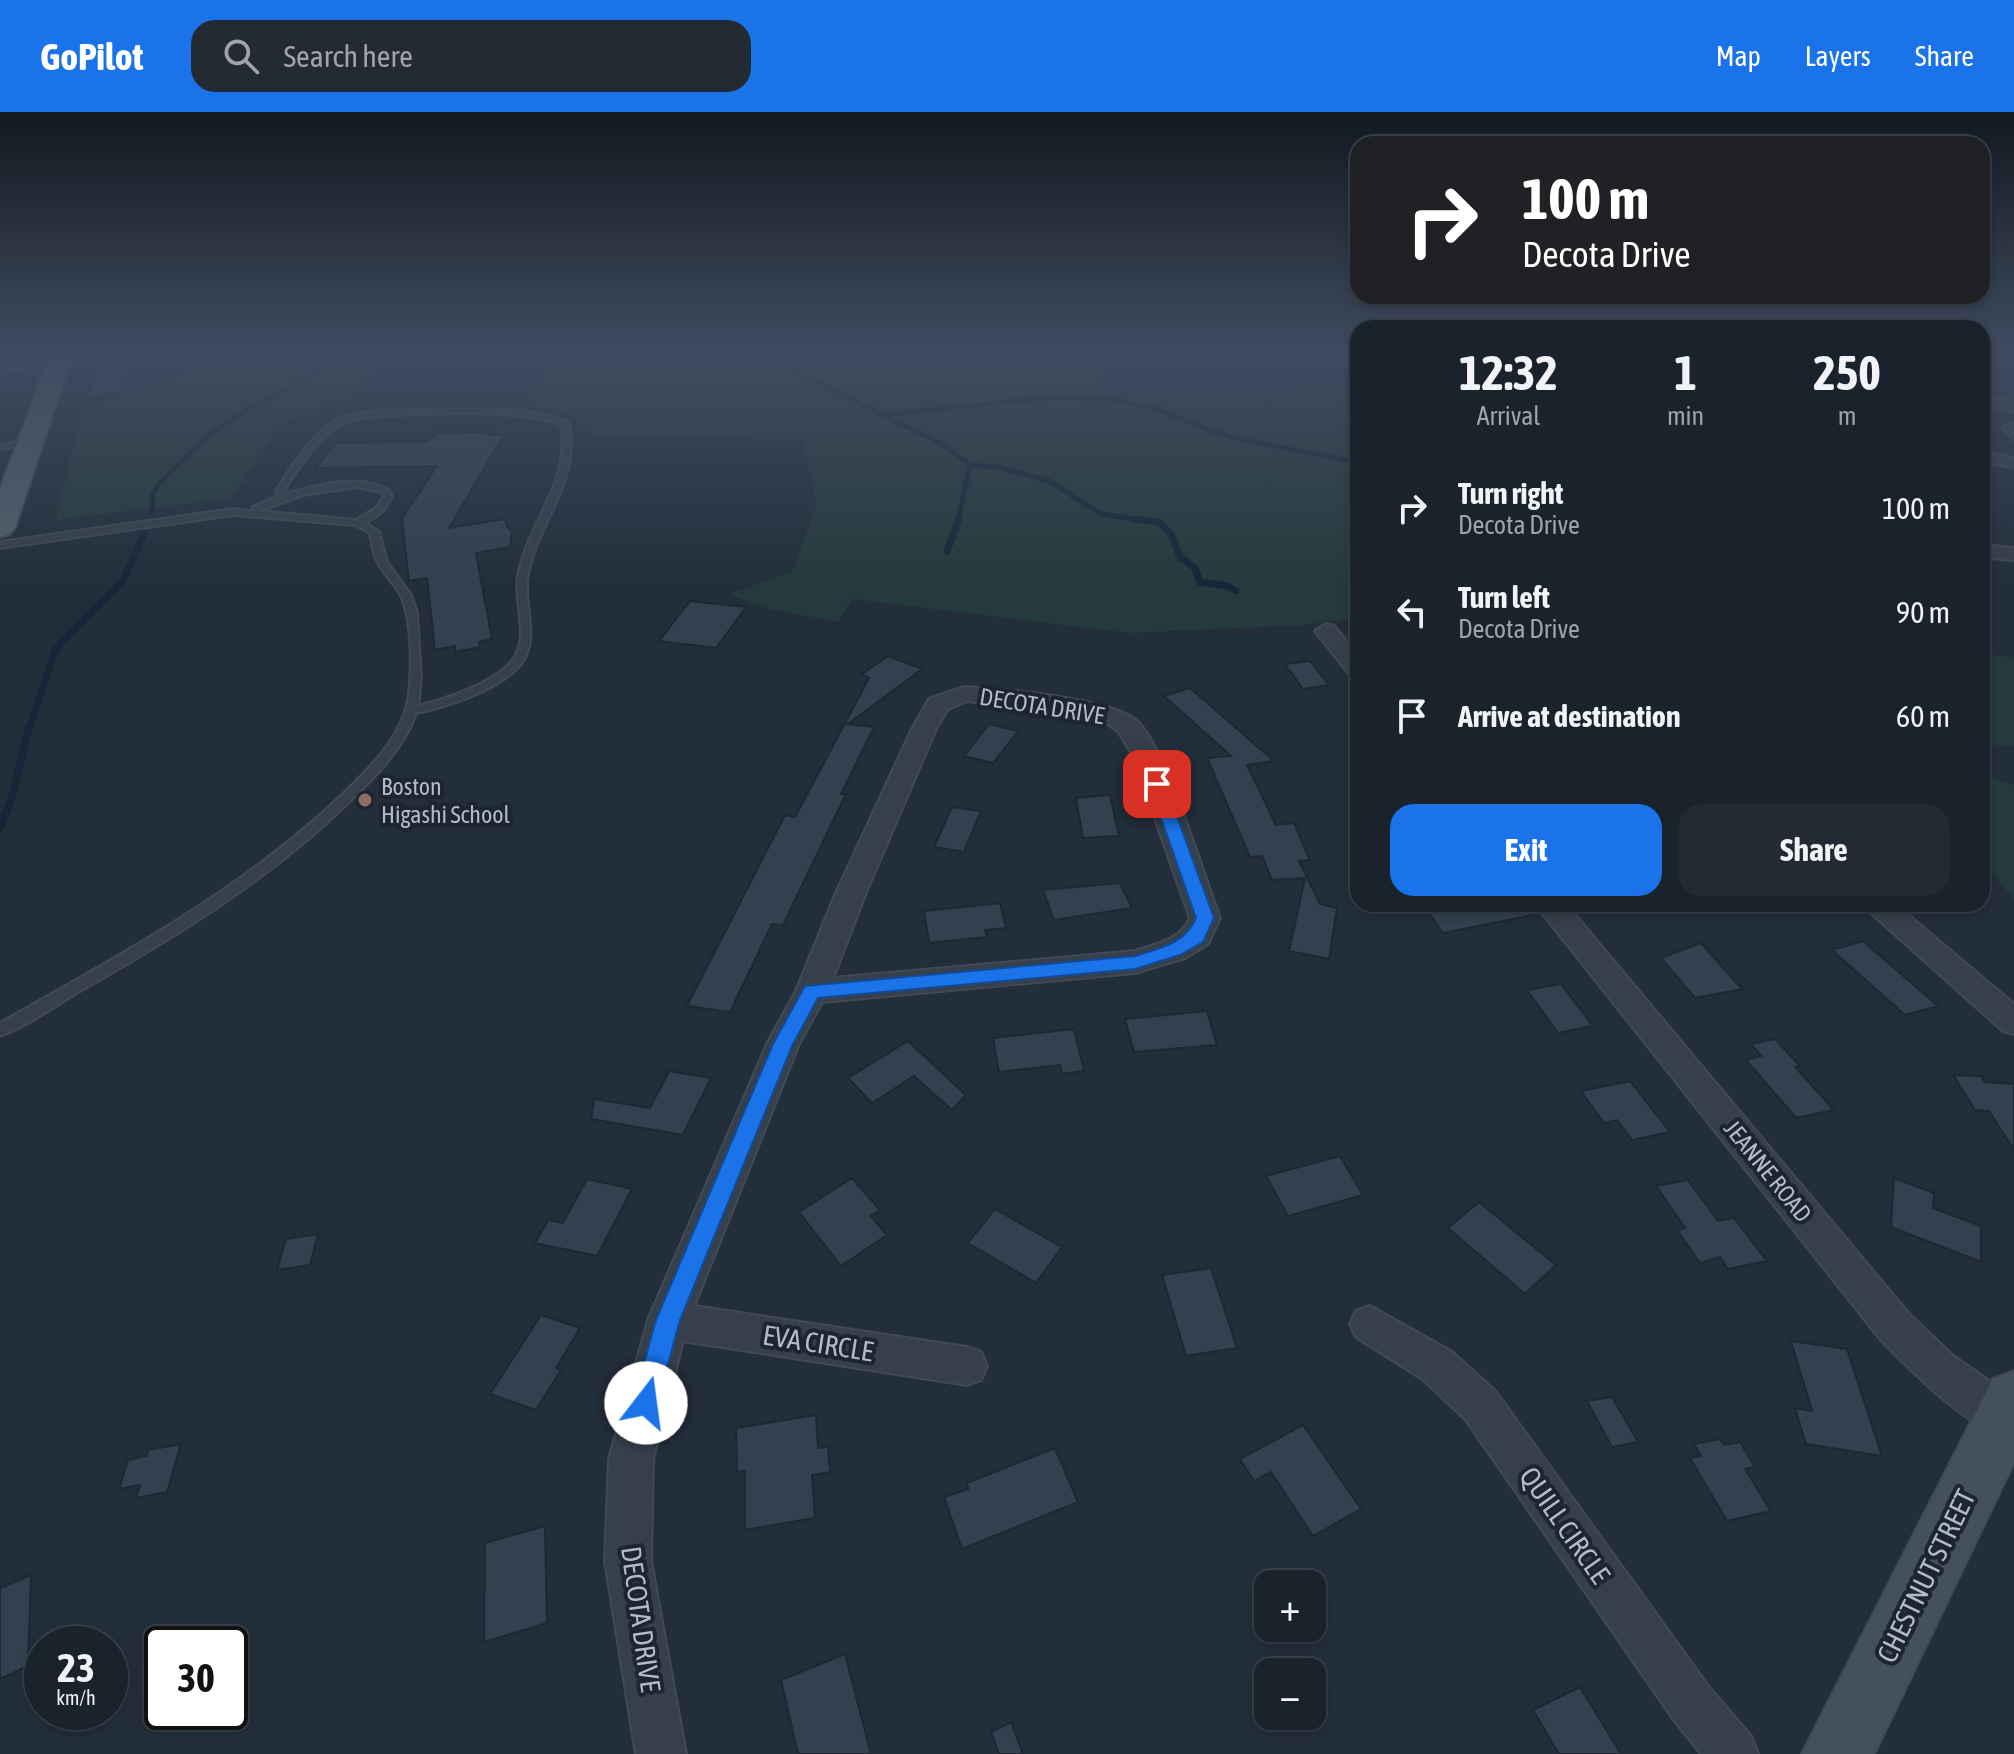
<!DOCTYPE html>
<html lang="en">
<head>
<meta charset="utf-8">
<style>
	body { margin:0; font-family:"Asap Condensed",sans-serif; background:#232a34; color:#f1f3f6; height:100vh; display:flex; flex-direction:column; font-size:30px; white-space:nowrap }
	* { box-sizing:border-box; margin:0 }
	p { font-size:26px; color:#9fa4a9 }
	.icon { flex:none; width:44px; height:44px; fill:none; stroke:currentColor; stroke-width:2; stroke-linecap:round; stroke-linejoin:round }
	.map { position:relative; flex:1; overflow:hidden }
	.drawer { position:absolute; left:1350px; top:208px; width:640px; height:592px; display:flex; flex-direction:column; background:#1a222c; border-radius:24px; box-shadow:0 4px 12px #0003,0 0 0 2px #383f48 }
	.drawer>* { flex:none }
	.guide { position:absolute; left:1350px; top:24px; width:640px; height:168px; border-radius:24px; box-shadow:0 4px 12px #0003,0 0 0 2px #383f48; background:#202124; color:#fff; overflow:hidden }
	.controls { position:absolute; left:1254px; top:1458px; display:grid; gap:16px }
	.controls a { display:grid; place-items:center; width:72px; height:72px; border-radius:16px; background:#1a222c; box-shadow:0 4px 12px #0003,0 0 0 2px #383f48; font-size:40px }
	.speed { position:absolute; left:24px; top:1514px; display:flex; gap:16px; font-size:40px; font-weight:700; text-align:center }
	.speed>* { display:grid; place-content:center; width:104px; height:104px; border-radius:50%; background:#1a222c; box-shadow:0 4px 12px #0003,0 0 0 2px #383f48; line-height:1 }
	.speed small { font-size:20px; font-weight:400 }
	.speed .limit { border:4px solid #111; border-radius:12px; background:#fff; color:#111 }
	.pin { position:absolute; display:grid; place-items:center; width:68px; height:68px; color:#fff; margin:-34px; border-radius:16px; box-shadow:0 4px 12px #0006 }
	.me { position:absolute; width:88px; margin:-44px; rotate:15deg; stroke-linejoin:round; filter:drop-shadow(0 0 6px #0008) }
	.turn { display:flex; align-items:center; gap:28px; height:168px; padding:0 40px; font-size:36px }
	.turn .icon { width:104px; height:104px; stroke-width:2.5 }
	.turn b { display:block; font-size:56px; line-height:68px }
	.eta { display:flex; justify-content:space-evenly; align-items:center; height:136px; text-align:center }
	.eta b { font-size:48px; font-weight:700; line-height:56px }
	.button { display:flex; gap:16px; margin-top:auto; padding:16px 40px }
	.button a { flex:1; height:92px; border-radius:24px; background:#1a73e8; color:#fff; font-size:32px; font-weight:700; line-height:92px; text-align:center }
	.button a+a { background:#232a34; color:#f1f3f6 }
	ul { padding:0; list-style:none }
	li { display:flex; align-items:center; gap:24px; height:104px; padding:0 40px }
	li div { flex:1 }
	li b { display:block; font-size:30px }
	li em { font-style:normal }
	header { display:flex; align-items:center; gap:48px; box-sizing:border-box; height:112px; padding:0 40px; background:#1a73e8; color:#fff }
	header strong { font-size:38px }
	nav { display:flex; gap:44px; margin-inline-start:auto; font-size:28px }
	.search { width:560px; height:72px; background:#232a34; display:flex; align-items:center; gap:20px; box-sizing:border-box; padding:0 28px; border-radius:24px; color:#9fa4a9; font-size:30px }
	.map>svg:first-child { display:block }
	.green { fill:#253a3c }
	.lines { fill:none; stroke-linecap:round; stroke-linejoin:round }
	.stream-far2 { stroke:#162638; stroke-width:5 }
	.stream-far1 { stroke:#162638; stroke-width:7 }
	.stream { stroke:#162638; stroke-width:8 }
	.building { fill:#32404f; stroke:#1e2732; stroke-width:2 }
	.service-casing { stroke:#404954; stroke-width:4 }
	.minor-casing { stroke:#404954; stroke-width:4 }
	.secondary-casing { stroke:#404954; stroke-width:4 }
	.primary-casing { stroke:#404954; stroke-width:4 }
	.service { fill:#36404b; fill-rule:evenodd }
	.minor { fill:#36404b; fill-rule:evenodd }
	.secondary { fill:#44505e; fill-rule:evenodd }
	.primary { fill:#545f6b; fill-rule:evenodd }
	.route { fill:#1a73e8; stroke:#114b97; stroke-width:2 }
	.education-dot { fill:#8d6e63; stroke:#1c2530; stroke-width:3 }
	.labels { text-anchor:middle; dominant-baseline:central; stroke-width:8; stroke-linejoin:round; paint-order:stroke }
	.street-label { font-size:24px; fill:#b2bbc7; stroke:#1c2530 }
	.poi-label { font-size:24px; fill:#b2bbc7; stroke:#1c2530; text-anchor:start }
	.near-street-label { font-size:28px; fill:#b2bbc7; stroke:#1c2530 }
</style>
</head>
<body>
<header>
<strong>GoPilot</strong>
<div class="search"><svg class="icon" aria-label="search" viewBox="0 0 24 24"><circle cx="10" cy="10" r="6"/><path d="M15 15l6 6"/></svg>Search here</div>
<nav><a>Map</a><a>Layers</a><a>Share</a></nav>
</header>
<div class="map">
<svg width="2014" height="1642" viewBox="0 0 2014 1642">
	<rect width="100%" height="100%" fill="#232e3b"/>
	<!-- green -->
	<path class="green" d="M268 243H393L348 285 280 314 232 386 56 408 84 293 153 275 182 263Z
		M558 243H1092L1105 286 1358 277V506L1302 513 1129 521 852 487 838 510 765 496 728 482 792 460 817 392 803 328 591 323 570 300 526 295Z
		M1982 542 2014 545V634L1982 632Z
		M1982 662 2014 673V787L1982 748Z"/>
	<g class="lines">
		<!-- stream-far2 -->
		<path class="stream-far2" d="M761 243 884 303 1053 285 1105 286 1154 296 1217 321 1248 329 1358 350
			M888 305 941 331 970 353 999 355 1049 369 1101 402 1149 409
			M152 399 153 381 159 372 211 321 246 298 348 243
			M958 409 970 353"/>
		<!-- stream-far1 -->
		<path class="stream-far1" d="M1134 407 1159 410 1171 422 1180 445 1195 456 1200 470 1227 474 1236 479
			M947 439 959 407
			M29 617 54 541 62 529 123 469 144 422"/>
		<!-- stream -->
		<path class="stream" d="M0 716 12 685 29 615"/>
	</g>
	<!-- building -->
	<path class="building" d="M103 243H133L122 277 116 281 87 285Z
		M491 320 489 323H504L449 416 505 407 507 415 512 419 510 435 476 441 492 527 479 530 480 535 455 540V534L435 538 427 466 409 469 402 406 437 354 315 356 336 331 428 329 435 321Z
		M690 489 746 495 716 536 659 529Z
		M888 544 922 557 848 612 874 615 841 682H846L783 813 772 812 730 900 687 894 785 703 795 705 869 566 862 562Z
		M1310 549 1329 573 1303 577 1285 552Z
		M1190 576 1274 649 1247 653 1276 713 1294 711 1310 748 1299 749 1320 792 1337 796 1329 847 1289 839 1305 766 1272 768 1262 744 1250 745 1207 646 1231 644 1164 584Z
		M989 612 1018 619 993 651 964 644Z
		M1110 683 1119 724 1083 726 1076 686Z
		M952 695 981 699 964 740 934 735Z
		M1120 771 1132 796 1054 808 1043 778Z
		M1000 791 1006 816 985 818 987 825 929 831 924 799Z
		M1472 792H1532L1533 803 1443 821 1428 800Z
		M1863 829 1938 894 1905 903 1832 838Z
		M1701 831 1742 877 1695 886 1661 846Z
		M1561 872 1593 914 1558 921 1527 878Z
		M1207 899 1217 933 1134 940 1125 907Z
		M1074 917 1084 959 1062 962 1060 953 999 960 993 926Z
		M1775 927 1800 954 1795 955 1834 998 1796 1006 1746 948 1761 944 1751 932Z
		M908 929 966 983 952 998 914 964 872 991 848 966Z
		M669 959 711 966 683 1023 591 1007 594 987 650 996Z
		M1953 963 1981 964 1985 970 2014 972V1038L1989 999 1975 998Z
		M1630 969 1670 1020 1632 1028 1617 1008 1604 1011 1581 979Z
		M1340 1044 1363 1083 1288 1104 1266 1064Z
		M852 1066 880 1098 871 1104 887 1123 841 1154 799 1100Z
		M1894 1066 1934 1081 1933 1096 1981 1114V1150L1891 1115Z
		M587 1067 632 1077 597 1144 535 1131 548 1108 563 1111Z
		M1688 1068 1718 1109 1734 1106 1767 1149 1728 1157 1720 1145 1700 1151 1677 1118 1685 1116 1656 1074Z
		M1479 1090 1556 1153 1525 1182 1448 1116Z
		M995 1097 1062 1135 1036 1171 968 1131Z
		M318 1122 310 1153 277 1158 286 1127Z
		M1211 1156 1237 1236 1186 1244 1162 1163Z
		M541 1203 580 1216 556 1256 561 1258 536 1298 490 1282Z
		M1791 1229 1847 1237 1882 1344 1806 1332 1795 1296 1812 1299Z
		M1612 1285 1638 1330 1612 1335 1587 1289Z
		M816 1303 818 1336 828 1334 830 1360 812 1363 815 1406 745 1418V1359L737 1360 736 1316Z
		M1303 1313 1361 1397 1313 1424 1271 1360 1254 1369 1240 1347Z
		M1720 1327 1724 1333 1740 1330 1755 1355 1745 1357 1771 1399 1727 1409 1690 1346 1701 1344 1694 1332Z
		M181 1332 167 1380 136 1386 140 1373 119 1377 128 1348 146 1344 148 1338Z
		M1055 1336 1078 1390 962 1437 944 1385 968 1377 967 1371Z
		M545 1414 547 1511 484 1530 485 1431Z
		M31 1463 28 1554 0 1567V1476Z
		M845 1542 871 1642H798L781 1568Z
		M1580 1575 1621 1642H1559L1533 1598Z
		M1011 1610 1023 1642H999L991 1620Z"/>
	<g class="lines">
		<!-- service casing -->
		<g class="service-casing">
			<path id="service" d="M61 249 62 251 58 253 0 259V255Z
				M416 298C456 297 535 292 569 311 580 372 539 407 528 462 522 492 541 526 521 552 501 577 447 595 416 601 404 636 376 664 350 689 270 767 177 824 80 879 56 893 26 915 0 924V911C121 843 242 778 343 682 371 655 404 623 409 582 412 556 412 510 402 486 396 473 384 463 378 451 373 442 372 431 370 421L355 413 233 403 0 436V430L233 397 253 399V395L278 384 276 379C287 360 315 318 336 308 359 298 391 299 416 298ZM416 302C463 301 515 298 561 312 571 373 528 409 518 464 513 490 531 526 512 549 494 571 446 587 418 594L421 566 417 501 411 483 387 450 379 420 365 411 382 400 392 385 389 378C360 361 317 373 286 382L284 379C295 360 322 321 341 312 363 302 393 304 416 302ZM357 375 381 380 384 385 376 396 356 408 259 399 303 383Z
				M2014 312V316L2012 317 2014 327 2002 315Z
				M30 327H33V331L0 337V333Z"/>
		</g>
		<!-- minor casing -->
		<g class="minor-casing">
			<path id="minor" d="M1175 243H1358V252L1212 254 1178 246Z
				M1982 285 2014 289V299L1982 295Z
				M1982 339 2014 346V356L1982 349Z
				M1982 433 2014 436V448L1982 445Z
				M1326 512 1334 514 1358 543V565L1350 563 1315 519Z
				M964 575C1001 577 1112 586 1137 609 1165 635 1204 764 1220 806L1208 832 1185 846 1135 861 822 890 799 932 694 1194 967 1235 981 1240 987 1254 981 1268 967 1273 683 1229 653 1347 651 1449 686 1642H636L605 1449 609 1347 648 1208 767 932 796 879 835 783 912 617 929 587ZM967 589 1100 607 1118 619 1133 644 1190 806C1181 828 1156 832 1135 839L833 866 865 783 936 617 948 597Z
				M1535 792H1566L1909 1202 1953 1244 2014 1286V1322L2005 1326C1957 1306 1917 1264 1881 1228Z
				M1861 792H1895L2014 892V922L2003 919Z
				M1370 1194 1452 1240 1496 1280 1708 1574 1751 1624 1758 1642H1701L1674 1608 1466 1308 1424 1268 1356 1225 1350 1212 1356 1199Z"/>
		</g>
		<!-- secondary casing -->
		<g class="secondary-casing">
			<path id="secondary" d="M2014 1259V1350L1874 1642H1802L1993 1267Z"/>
		</g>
		<!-- primary casing -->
		<g class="primary-casing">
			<path id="primary" d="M50 243H72L15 416 10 422 0 425V377Z"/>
		</g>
		<!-- service -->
		<use href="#service" class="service"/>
		<!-- minor -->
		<use href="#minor" class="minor"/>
		<!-- secondary -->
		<use href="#secondary" class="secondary"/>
		<!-- primary -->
		<use href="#primary" class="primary"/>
	</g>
	<!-- sky -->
	<linearGradient id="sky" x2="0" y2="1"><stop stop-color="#131920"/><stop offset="0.51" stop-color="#3f4c60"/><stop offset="1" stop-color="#3f4c60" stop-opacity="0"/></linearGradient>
	<rect width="2014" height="473" fill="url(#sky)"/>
	<!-- route -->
	<path class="route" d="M1157 667 1165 672 1214 806 1203 830 1180 843 1135 857 818 886 793 932 680 1208 655 1300 646 1304 637 1300 633 1291 656 1208 773 932 805 874 1135 844C1160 836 1185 832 1196 806L1149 672Z"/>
	<!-- markers -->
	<circle class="education-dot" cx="365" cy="688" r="8"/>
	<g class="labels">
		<!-- street labels -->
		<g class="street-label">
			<text transform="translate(1042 594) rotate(9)">DECOTA DRIVE</text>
			<text transform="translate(1768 1059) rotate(51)">JEANNE ROAD</text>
		</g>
		<!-- poi labels -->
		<g class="poi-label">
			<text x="381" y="674">Boston<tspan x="381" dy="28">Higashi School</tspan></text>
		</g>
		<!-- near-street labels -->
		<g class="near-street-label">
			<text transform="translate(818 1231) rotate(9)">EVA CIRCLE</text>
			<text transform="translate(1565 1413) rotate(55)">QUILL CIRCLE</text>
			<text transform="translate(1926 1464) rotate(-64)">CHESTNUT STREET</text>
			<text transform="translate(641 1507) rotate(82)">DECOTA DRIVE</text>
		</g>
	</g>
</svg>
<div class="controls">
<a>+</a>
<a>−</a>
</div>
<div class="speed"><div>23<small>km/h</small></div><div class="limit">30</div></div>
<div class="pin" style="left:1157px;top:672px;background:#d93025"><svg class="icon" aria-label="arrive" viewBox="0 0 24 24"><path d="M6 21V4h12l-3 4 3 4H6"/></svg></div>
<svg class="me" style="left:646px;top:1291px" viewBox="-20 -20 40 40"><circle r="19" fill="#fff"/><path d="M0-13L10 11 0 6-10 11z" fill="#1a73e8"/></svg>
<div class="guide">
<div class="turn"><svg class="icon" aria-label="right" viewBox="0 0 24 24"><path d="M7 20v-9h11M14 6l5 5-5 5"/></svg><div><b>100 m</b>Decota Drive</div></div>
</div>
<section class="drawer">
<div class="eta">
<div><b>12:32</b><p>Arrival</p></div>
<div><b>1</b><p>min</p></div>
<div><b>250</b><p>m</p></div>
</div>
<ul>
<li><svg class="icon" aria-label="right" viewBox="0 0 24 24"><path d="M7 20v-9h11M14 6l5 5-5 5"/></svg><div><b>Turn right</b><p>Decota Drive</p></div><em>100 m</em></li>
<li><svg class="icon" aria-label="left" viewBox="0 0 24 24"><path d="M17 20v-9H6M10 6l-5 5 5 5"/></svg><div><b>Turn left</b><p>Decota Drive</p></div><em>90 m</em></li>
<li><svg class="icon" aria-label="arrive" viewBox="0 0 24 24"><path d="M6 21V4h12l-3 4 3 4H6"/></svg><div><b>Arrive at destination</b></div><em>60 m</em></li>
</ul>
<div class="button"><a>Exit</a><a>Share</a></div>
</section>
</div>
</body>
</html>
